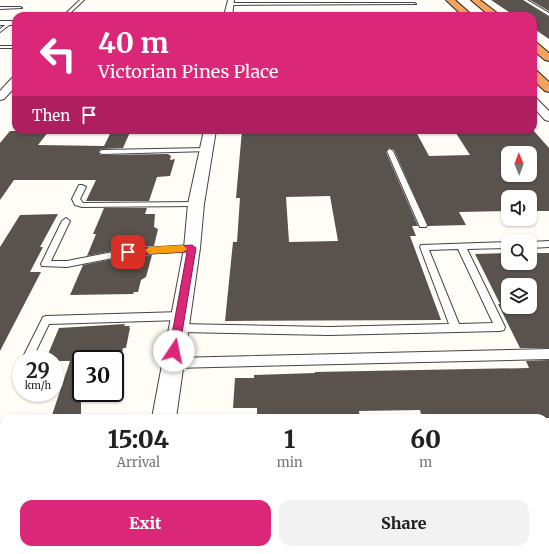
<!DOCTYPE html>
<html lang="en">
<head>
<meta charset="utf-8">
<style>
	body { margin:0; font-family:Merriweather,serif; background:#f2f2f2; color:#222; height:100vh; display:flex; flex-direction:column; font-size:15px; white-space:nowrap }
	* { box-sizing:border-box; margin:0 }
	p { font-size:13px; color:#767676 }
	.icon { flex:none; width:22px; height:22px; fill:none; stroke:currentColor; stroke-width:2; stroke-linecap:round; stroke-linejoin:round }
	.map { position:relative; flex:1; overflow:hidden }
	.sheet { position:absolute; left:0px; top:414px; width:549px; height:140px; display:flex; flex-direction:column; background:#fff; border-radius:12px 12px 0 0; box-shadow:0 1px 3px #0004 }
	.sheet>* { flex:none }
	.top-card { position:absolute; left:12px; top:12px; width:525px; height:122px; border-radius:12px; box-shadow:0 1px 3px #0004; background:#db2777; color:#fff; overflow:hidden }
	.needle { width:26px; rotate:359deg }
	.tools { position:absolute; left:501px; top:146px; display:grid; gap:8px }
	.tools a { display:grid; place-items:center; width:36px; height:36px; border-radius:8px; background:#fff; box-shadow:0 1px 3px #0004; font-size:20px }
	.speed { position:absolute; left:12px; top:350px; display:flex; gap:8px; font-size:20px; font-weight:700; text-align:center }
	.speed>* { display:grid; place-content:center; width:52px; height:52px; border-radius:50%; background:#fff; box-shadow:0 1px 3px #0004; line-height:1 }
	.speed small { font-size:10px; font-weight:400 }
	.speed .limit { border:2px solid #111; border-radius:6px; background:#fff; color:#111 }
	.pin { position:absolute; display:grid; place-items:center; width:34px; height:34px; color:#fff; margin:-17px; border-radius:8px; box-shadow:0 2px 6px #0006 }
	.me { position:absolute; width:44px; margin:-22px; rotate:11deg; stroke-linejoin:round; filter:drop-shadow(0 0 3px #0008) }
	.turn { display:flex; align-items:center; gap:14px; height:84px; padding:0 20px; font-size:18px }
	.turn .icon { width:52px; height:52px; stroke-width:2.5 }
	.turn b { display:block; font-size:28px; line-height:34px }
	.then { display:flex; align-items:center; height:38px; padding:0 20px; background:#0003; gap:8px; font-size:15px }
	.eta { display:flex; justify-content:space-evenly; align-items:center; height:68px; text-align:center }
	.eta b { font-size:24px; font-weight:800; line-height:28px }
	.primary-button { display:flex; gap:8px; margin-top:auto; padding:8px 20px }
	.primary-button a { flex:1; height:46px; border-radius:12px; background:#db2777; color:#fff; font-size:16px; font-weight:800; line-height:46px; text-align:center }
	.primary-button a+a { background:#f2f2f2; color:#222 }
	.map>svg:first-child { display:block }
	.building { fill:#5a524d; fill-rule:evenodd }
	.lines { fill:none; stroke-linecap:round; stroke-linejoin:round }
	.lane-casing { stroke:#444; stroke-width:2 }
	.street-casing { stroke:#444; stroke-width:2 }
	.highway-casing { stroke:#222; stroke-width:2 }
	.lane { fill:#fff; fill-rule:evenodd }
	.street { fill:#fff; fill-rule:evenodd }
	.highway { fill:#f5a25d; fill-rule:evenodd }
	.route { fill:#db2777; stroke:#8e194d }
	.slow { fill:#f59e0b }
</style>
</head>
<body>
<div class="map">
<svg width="549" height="554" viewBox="0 0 549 554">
	<rect width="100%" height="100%" fill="#fffdf5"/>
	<!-- building -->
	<path class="building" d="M491 0H522L549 17V39L533 28V16H515Z
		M530 0H549V11Z
		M112 130H131L123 148 101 149 98 152 101 155 168 154 171 156 170 160 175 159 170 176 157 177 149 201H86L96 180H14L0 200V143L10 131H49L38 145 104 146Z
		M242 130H415L429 156 470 155 454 130H533L549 148V211H530V197H508V211L459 212 466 225 428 226 394 150 389 148 386 152 418 226H412L416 236H410L441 320 225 321 233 242H237L240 198H236ZM508 153H530V175H508ZM330 196 338 241 289 242 286 197Z
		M104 208H147L145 214H155L154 227 158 229 154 246 128 248 87 256 96 234H93Z
		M58 214 40 247H43L30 272H41L0 351V247L20 215Z
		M508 253V263H530V253H549V348H520L498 304H500L475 254ZM508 285H530V307H508Z
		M152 255 146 277 141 280 138 292H134L133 294 70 295 83 265 128 256Z
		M125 324 124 326H130L129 328H130L126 348H123L121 359H81V418H51L70 361H55V359H46L59 328Z
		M549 360V418H422L420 410 359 411 360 418H257V408H233L235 378H254V375L315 373V372L529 368 526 361Z"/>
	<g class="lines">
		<!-- lane casing -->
		<g class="lane-casing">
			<path id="lane" d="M80 0H84L67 16H63Z
				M523 0H527L549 13V16Z
				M230 3H414L416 4 229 5Z
				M0 7H20L22 8 0 9Z
				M9 22 12 23 0 32V29Z
				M0 46H16V48H0Z
				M207 148 210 150 209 151 102 154 99 152 102 150Z
				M390 149 393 151 427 225 426 227H420L419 225 387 151Z
				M79 185H82L86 187 80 199 83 203 196 202 200 204 196 206 82 207 75 205 72 199Z
				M66 218 70 221 51 261H67L128 249 192 245 196 248 192 251 128 255 67 267 42 266 41 264 62 221Z
				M549 241V247L530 248V242Z
				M508 242V248L467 249 505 327 504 330 500 331 329 335 179 332 175 331 174 328 175 325 179 324 329 327 449 324 420 247 421 245ZM458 249 493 323 459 324 429 250Z
				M181 312 184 313 186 316 184 319 181 320 49 324 32 359H22L43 317 46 316Z
				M549 349V359L173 368 169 366 168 363 169 360 173 358Z
				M21 367V378H20L16 377 15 373 17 368Z
				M340 550H354V554H340Z"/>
		</g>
		<!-- street casing -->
		<g class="street-casing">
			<path id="street" d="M228 0H234L232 16H224Z
				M440 13H446L448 16H440Z
				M0 21H16V25H0Z
				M16 77V86L4 99 0 100V91L12 78Z
				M533 98 537 99 549 111V121L545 120 533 107Z
				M204 130H216L204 204 200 248 176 418H152L184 248 188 204Z
				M545 528H549V554H539L534 550H545Z
				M129 550H159L158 554H128Z"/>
		</g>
		<!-- highway casing -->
		<g class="highway-casing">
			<path id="highway" d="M446 0H455L473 16H463Z
				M471 0H480L501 16H490Z
				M533 42 537 43 549 53V61L545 60 533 50Z
				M533 70 537 71 549 82V92L545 91 533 80Z"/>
		</g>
		<!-- lane -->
		<use href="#lane" class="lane"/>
		<!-- street -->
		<use href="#street" class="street"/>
		<!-- highway -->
		<use href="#highway" class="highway"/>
	</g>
	<!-- route -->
	<path class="route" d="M192 245 196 248 179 351 178 355 174 356 170 355 169 351 187 252 128 255 124 252 128 249Z"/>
	<!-- slow -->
	<path class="slow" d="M183 245 187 249 183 252 149 254 145 250 149 247Z"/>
</svg>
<div class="tools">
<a><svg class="needle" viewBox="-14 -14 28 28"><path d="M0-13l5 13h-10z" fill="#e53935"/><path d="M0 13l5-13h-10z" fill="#767676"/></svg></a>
<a><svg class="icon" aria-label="sound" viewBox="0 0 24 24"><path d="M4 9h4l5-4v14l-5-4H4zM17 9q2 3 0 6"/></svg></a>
<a><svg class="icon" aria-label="search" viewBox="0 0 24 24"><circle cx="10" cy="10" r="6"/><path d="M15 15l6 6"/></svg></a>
<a><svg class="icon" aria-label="layers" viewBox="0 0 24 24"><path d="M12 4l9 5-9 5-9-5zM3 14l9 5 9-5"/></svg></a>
</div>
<div class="speed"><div>29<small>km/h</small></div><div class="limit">30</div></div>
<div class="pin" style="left:128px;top:252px;background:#d93025"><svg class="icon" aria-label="arrive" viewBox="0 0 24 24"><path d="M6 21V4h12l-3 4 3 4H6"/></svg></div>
<svg class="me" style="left:174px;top:351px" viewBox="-20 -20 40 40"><circle r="19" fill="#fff"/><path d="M0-13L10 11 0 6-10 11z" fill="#db2777"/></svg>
<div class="top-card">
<div class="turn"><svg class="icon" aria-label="left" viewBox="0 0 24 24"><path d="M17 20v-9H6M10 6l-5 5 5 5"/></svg><div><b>40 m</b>Victorian Pines Place</div></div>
<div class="then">Then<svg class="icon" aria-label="arrive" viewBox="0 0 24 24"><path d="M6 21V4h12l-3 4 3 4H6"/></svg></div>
</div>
<section class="sheet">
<div class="eta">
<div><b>15:04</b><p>Arrival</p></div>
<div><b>1</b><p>min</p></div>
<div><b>60</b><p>m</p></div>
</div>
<div class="primary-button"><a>Exit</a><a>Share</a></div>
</section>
</div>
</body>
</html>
